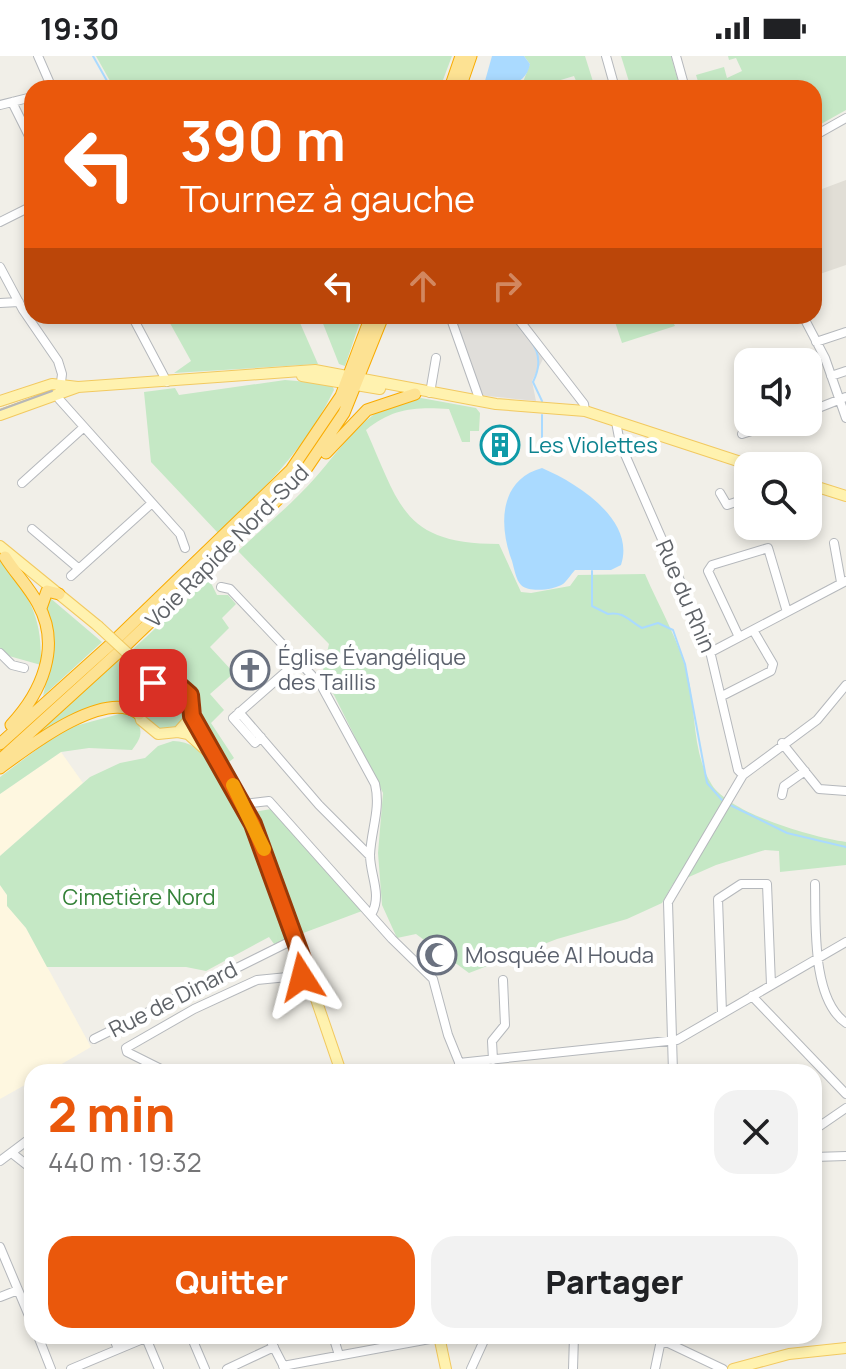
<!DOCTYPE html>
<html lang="fr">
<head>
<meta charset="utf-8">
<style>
	body { margin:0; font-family:Manrope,sans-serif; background:#f2f2f2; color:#202124; height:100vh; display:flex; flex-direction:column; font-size:30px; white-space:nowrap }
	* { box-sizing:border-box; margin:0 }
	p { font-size:26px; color:#757577 }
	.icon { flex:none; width:44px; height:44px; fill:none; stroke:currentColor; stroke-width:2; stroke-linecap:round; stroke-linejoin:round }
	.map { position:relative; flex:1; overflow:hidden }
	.drawer { position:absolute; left:24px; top:1008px; width:798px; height:280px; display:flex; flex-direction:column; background:#fff; border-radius:24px; box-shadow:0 4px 12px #0003 }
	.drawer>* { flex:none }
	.top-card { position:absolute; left:24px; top:24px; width:798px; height:244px; border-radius:24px; box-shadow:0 4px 12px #0003; background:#ea580c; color:#fff; overflow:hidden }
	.tools { position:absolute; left:734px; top:292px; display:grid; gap:16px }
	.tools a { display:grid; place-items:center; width:88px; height:88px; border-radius:16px; background:#fff; box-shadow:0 4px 12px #0003; font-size:40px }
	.pin { position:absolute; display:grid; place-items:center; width:68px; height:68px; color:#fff; margin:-34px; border-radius:16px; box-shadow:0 4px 12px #0006 }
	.me { position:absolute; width:88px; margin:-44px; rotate:351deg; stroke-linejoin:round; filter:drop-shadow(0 0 6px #0008) }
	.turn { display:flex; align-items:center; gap:28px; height:168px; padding:0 24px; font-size:36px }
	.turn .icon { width:104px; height:104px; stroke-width:2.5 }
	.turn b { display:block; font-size:56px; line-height:68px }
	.lanes { display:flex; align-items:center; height:76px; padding:0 24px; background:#0003; justify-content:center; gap:40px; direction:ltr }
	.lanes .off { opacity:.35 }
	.round { display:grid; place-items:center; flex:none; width:84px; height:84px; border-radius:24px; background:#f2f2f2 }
	.summary { display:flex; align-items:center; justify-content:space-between; height:136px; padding:0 24px }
	h1 { font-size:48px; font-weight:800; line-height:60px; color:#ea580c }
	.button { display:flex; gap:16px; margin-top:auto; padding:16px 24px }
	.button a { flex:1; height:92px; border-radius:24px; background:#ea580c; color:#fff; font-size:32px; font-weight:800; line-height:92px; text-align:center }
	.button a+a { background:#f2f2f2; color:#202124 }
	.status { display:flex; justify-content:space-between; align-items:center; height:56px; padding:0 40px; background:#fff; direction:ltr }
	.status svg { height:22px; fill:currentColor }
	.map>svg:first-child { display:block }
	.commercial { fill:#fef7e0 }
	.industrial { fill:#e0deda }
	.education { fill:#e1ded6 }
	.green { fill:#c5e8c5 }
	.water { fill:#aadaff }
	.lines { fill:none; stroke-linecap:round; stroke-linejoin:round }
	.stream { stroke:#aadaff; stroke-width:2 }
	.minor-casing { stroke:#b5b8bc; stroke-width:10 }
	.major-casing { stroke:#f2c960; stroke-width:12 }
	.highway-casing { stroke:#f9ab00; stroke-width:13 }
	.minor { stroke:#fff; stroke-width:8 }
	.major { stroke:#fff2af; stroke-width:10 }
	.highway { stroke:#fde293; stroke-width:11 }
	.tram { stroke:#b6b7b8; stroke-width:2 }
	.major-bridge-casing { stroke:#f2c960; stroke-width:12; stroke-linecap:butt }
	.major-bridge { stroke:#fff2af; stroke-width:10 }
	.route-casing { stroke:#983908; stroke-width:20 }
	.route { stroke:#ea580c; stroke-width:14 }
	.slow { stroke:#f59e0b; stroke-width:14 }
	.labels { text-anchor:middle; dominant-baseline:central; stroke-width:8; stroke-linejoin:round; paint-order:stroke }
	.culture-label { font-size:22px; fill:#0d838f; stroke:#fff; text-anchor:start }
	.street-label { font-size:22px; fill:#5f6368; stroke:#fff }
	.worship-label { font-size:22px; fill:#5b616d; stroke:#fff; text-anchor:start }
	.park-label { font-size:22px; fill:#348238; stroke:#fff }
</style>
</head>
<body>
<div class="status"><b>19:30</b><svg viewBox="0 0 49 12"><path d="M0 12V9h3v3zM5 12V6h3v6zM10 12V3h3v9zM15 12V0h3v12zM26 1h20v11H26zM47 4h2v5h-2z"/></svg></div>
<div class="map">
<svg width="846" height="1313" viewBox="0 0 846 1313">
	<rect width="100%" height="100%" fill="#f1efe8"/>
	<!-- commercial -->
	<path class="commercial" d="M61 696 83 727 0 800V738Z
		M0 829 7 839 8 850 26 872 91 991 48 1016H32V1025L0 1043Z"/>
	<!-- industrial -->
	<path class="industrial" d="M444 260H511L543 303 532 325 536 345 477 339 448 261Z"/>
	<!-- education -->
	<path class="education" d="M846 124V209L814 220V136Z"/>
	<!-- green -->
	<path class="green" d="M96 0H452L440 32H114Z
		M524 0H585L595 32H579L574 20 554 26 556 32 536 29 490 32 523 26 530 8Z
		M621 0H671L680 32H631Z
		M728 0H846V54L814 72V32H700L696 19 724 11 727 22 742 15 736 2 729 4Z
		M166 260H297L318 308 174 317 191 305Z
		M320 260H362L345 310 339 308Z
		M613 260H670L675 270 622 287Z
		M285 324 332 328 334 334C306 392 264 433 218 477L151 406 144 336 175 332 179 339Z
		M421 342 476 352 480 357 479 375H470V386H462L449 353C415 351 393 352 366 374 400 450 403 488 499 488L521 536 531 537 570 530 578 519 645 518C659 551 680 586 688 621 696 654 692 698 712 729 731 758 812 781 846 786V809L780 816 779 795 765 794 716 809 673 828 662 847 627 863 557 883 469 917 416 878 397 882 382 849 378 797 383 737 334 639 321 623 329 588 238 495C264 471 292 448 315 422 347 386 368 346 421 342Z
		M0 502C29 542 42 557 41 609L9 600 0 592Z
		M209 523 217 539H228L236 548 222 562 229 572 210 591 234 617 210 638 224 654 211 667 234 702 229 706 203 668 200 643 191 628 177 618 153 613 132 594Z
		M49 541 102 586 43 640 51 606 45 548Z
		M120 603 139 627 133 649 121 647 25 689Z
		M142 652a23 23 0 1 1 46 0a23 23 0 1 1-46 0Z
		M123 657 136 662C143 676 142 681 132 694L89 692 61 696 0 738V721L64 673Z
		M173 685C209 685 226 730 243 758L271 753 362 855 274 888 269 881 206 915 186 911H47L26 872 7 850V839L0 829V800L90 721 120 707 145 702 158 690Z"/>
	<!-- water -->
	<path class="water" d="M492 0H524L530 8C526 30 504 32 483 32Z
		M542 412C577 427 636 464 621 509L611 514H575C571 518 567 525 563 528 554 534 529 537 521 529 516 524 514 512 512 505 499 471 498 424 542 412Z"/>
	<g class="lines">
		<!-- stream -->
		<path class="stream" d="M93 0 111 32
			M510 260C529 283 548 296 533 326L542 345
			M542 394V359
			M592 515V550L608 558C624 555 629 565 642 572L658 567 673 574 685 608 707 727 722 744
			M728 748 787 777 846 791"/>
		<!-- minor casing -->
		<g class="minor-casing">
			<path id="minor" d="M38 0 52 32
				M606 0 615 32
				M676 0 685 32
				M64 32H76
				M12 46 32 86
				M0 49 32 41
				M814 80 846 62
				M0 166 32 150
				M0 211 23 254 58 305 62 318 59 343 180 478 185 492
				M0 247 19 246
				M132 260 167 326
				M450 260 480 345
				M516 260 584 348 585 355
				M803 260 825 302 846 362
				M816 286 846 276
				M831 320 846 315
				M430 337 436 302
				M808 356 846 341
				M616 366 620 387 709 591 738 714 743 719
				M742 378 780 366
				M22 427 84 371
				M720 437 727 449 748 442
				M32 473 78 512
				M834 487 841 526
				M71 520 152 447
				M221 531 230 533 321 629 375 728C381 753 371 774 370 799 370 819 382 838 372 857
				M739 581 708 515 712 509 768 492 787 556
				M711 596 846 525
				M0 597 12 609 24 612
				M722 640 771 615 773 608 753 574
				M239 656 319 749 370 800
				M261 681 255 687 233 662 298 605
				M782 687 819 733 846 735
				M782 739 784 730 805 715
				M244 748 269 745 392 883 433 923 448 979 463 1016
				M815 828C816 866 811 943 846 967
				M752 940 846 1038
				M722 957 718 843 741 828H767L771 929
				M94 983 295 883
				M493 1004 492 985 505 969 503 924
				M459 1007 677 984 846 886
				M167 1016 127 996 126 992 194 953 257 924 308 919
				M673 1016 668 846 743 719 817 664 846 629
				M814 1074 846 1052
				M13 1098 32 1113
				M814 1101 846 1100
				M0 1105 32 1081
				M0 1191 32 1267
				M0 1241 18 1234
				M38 1280 51 1313
				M113 1280 118 1293
				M191 1280 205 1313
				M268 1280 284 1311
				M333 1280 339 1299
				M146 1282 159 1313
				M666 1286 723 1313
				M283 1310 446 1280
				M71 1313 150 1280
				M227 1313 274 1291
				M471 1313 486 1280
				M573 1313 574 1280
				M655 1313 660 1289 666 1286"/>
		</g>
		<!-- major casing -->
		<g class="major-casing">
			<path id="major" d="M302 320 380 333
				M0 345 52 328 78 331
				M0 359 78 331 315 314 496 348 585 355 753 410
				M808 428 846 440
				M0 490 98 570
				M136 612 143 624 142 637
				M192 660 178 676 158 678 141 664C129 631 169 610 190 639L192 660 244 748 267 800 341 1016
				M178 676 188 678 208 696
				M439 1280 446 1313
				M733 1313 789 1298 846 1292"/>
		</g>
		<!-- highway casing -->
		<g class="highway-casing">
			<path id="highway" d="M450 32 461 0
				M460 32 471 0
				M326 397 367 354 415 338
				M5 501C15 517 29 531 38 548 62 591 41 637 11 669
				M41 552 47 535 59 538
				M0 688 111 588 291 414 341 340 371 260
				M0 704 122 593 300 422 344 357 383 260
				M0 712C27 692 105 631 139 658"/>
		</g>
		<!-- minor -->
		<use href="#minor" class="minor"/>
		<!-- major -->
		<use href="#major" class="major"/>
		<!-- highway -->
		<use href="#highway" class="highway"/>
		<!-- tram -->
		<path class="tram" d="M0 354 52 335"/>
		<!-- major-bridge casing -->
		<g class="major-bridge-casing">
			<path id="major-bridge" d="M98 570 139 608"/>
		</g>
		<!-- major-bridge -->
		<use href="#major-bridge" class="major-bridge"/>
	</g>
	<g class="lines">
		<!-- route casing -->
		<g class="route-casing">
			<path id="route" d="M153 627 174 625 190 639 192 660 253 768 308 919 302 921"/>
		</g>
		<!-- route -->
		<use href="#route" class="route"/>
		<!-- slow -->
		<path class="slow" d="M233 729 264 793"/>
	</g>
	<!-- icons -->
	<defs>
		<g id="building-ring" transform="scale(2)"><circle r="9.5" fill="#fff" stroke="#0f9aa8" stroke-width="1.5"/><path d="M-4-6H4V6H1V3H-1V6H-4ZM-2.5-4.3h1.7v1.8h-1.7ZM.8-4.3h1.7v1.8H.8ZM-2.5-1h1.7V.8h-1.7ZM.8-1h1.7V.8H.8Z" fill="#0f9aa8"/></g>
		<g id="church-ring" transform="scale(2)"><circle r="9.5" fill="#fff" stroke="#6b7280" stroke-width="1.5"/><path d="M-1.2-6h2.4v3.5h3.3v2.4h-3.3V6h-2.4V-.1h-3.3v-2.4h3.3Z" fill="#6b7280"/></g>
		<g id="mosque-ring" transform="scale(2)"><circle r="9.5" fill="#fff" stroke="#6b7280" stroke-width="1.5"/><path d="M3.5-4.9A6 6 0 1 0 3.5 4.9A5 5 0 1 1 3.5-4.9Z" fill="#6b7280"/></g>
	</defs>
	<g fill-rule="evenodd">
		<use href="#building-ring" x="500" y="389"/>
		<use href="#church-ring" x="250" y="614"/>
		<use href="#mosque-ring" x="437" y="899"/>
	</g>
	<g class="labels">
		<!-- culture labels -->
		<g class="culture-label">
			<text x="528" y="389">Les Violettes</text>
		</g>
		<!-- street labels -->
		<g class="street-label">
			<text transform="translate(227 490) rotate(-45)">Voie Rapide Nord-Sud</text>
			<text transform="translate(686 540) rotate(67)">Rue du Rhin</text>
			<text transform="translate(173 943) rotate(-27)">Rue de Dinard</text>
		</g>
		<!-- worship labels -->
		<g class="worship-label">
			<text x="278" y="601">Église Évangélique<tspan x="278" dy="25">des Taillis</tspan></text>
			<text x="465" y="899">Mosquée Al Houda</text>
		</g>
		<!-- park labels -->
		<g class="park-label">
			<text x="139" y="841">Cimetière Nord</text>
		</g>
	</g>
</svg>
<div class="tools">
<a><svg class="icon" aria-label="sound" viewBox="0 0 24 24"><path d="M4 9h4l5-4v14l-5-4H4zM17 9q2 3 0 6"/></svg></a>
<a><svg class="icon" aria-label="search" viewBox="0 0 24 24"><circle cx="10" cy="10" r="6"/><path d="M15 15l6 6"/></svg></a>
</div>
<div class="pin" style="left:153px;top:627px;background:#d93025"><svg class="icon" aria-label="arrive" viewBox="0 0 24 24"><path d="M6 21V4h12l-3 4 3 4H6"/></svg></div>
<svg class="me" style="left:302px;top:921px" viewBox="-20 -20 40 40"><path d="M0-17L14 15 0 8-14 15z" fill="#ea580c" stroke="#fff" stroke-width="4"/></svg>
<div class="top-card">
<div class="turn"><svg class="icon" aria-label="left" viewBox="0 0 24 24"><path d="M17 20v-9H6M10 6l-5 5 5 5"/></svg><div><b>390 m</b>Tournez à gauche</div></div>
<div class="lanes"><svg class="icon" aria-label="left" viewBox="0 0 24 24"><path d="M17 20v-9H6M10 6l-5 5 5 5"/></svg><svg class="icon off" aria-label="ahead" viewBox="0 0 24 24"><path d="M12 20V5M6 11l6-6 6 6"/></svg><svg class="icon off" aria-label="right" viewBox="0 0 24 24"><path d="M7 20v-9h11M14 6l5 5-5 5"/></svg></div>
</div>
<section class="drawer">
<div class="summary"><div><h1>2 min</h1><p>440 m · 19:32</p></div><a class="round"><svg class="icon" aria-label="close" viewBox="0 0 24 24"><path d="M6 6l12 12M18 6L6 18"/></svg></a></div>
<div class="button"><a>Quitter</a><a>Partager</a></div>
</section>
</div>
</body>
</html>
